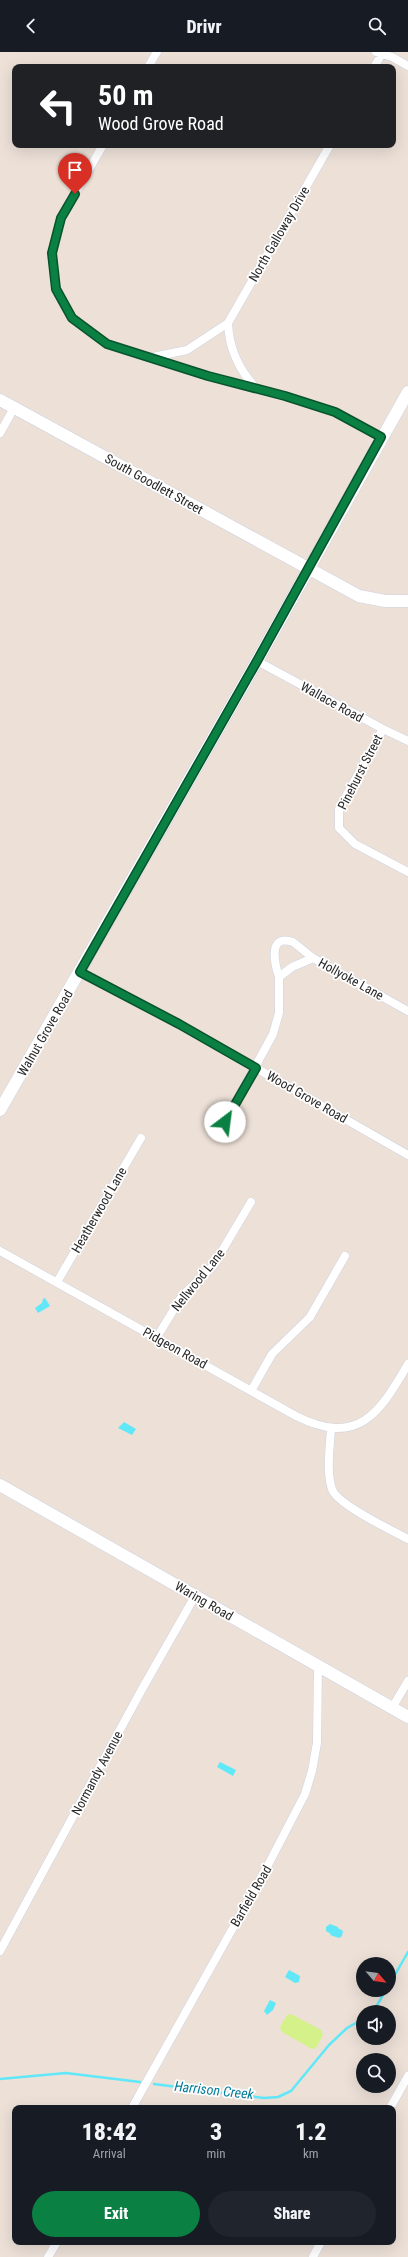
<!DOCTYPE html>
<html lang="en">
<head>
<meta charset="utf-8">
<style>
	body { margin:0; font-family:"Roboto Condensed",sans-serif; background:#20242c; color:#f1f3f6; height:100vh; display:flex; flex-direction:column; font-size:15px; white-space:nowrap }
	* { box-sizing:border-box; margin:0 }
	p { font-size:13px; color:#9ea1a6 }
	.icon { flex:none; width:22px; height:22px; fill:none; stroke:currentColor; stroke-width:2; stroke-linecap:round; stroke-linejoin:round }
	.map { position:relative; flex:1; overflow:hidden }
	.panel { position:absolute; left:12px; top:2053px; width:384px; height:140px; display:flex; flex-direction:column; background:#171b24; border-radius:8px; box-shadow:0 4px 16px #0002 }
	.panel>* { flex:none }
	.hud { position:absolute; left:12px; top:12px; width:384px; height:84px; border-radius:8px; box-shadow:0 4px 16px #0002; background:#202124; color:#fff; overflow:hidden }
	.needle { width:26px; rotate:118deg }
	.tools { position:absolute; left:356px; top:1905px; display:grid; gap:8px }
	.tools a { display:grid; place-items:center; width:40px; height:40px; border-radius:50%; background:#171b24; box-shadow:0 4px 16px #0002; font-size:20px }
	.pin { position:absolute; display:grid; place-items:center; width:34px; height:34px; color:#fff; margin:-41px -17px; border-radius:50% 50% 50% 0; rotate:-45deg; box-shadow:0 0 4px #0007 }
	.pin .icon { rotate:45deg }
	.me { position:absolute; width:44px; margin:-22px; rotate:30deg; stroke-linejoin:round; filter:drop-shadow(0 0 3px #0008) }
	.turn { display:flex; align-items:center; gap:14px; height:84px; padding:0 20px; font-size:18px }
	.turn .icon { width:52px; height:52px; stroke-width:2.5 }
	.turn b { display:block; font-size:28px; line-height:34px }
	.eta { display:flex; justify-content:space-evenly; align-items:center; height:68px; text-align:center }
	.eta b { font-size:24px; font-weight:800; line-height:28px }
	.button { display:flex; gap:8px; margin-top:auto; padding:8px 20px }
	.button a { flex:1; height:46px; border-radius:24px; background:#0b8043; color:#fff; font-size:16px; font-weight:800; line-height:46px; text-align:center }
	.button a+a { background:#20242c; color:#f1f3f6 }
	header { display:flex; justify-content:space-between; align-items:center; height:52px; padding:0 20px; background:#171b24; font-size:18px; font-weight:800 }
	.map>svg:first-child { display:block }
	.pitch { fill:#d5f189 }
	.water { fill:#60e8f9 }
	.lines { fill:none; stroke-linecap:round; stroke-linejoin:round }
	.stream { stroke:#60e8f9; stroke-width:2.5 }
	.minor-casing { stroke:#cdd4e3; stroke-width:9 }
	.secondary-casing { stroke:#cdd4e3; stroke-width:13 }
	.minor { stroke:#fff; stroke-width:8 }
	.secondary { stroke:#fff; stroke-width:12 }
	.route-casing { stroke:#07532c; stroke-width:10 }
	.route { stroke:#0b8043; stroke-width:7 }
	.labels { text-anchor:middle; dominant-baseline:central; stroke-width:3.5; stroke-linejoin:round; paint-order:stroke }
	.street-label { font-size:13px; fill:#282828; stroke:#fff }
	.water-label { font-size:14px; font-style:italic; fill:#037d9b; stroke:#fff }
</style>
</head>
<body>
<header><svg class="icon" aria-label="back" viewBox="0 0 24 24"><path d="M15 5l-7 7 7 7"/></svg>Drivr<svg class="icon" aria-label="search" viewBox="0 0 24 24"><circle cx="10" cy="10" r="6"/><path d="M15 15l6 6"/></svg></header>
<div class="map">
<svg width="408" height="2205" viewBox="0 0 408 2205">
	<rect width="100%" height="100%" fill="#ece0d7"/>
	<!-- pitch -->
	<path class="pitch" d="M291 1962 321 1978 323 1983 316 1996 312 1997 282 1980 280 1975 287 1963Z"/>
	<!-- water -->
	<path class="water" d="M45 1246 50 1254 38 1261 35 1256 42 1251 43 1247Z
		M124 1370 136 1377 132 1383 118 1376Z
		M220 1710 236 1718 233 1724 217 1715Z
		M330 1872 338 1875V1876L343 1879 342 1884 339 1886 330 1883 331 1882 326 1879V1875Z
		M289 1918 300 1924 299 1930 295 1931 285 1925Z
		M270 1948 276 1951 273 1958 267 1963 264 1959Z"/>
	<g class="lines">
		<!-- stream -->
		<path class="stream" d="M389 1933 408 1900
			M373 1960 386 1938
			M0 2027 66 2021 140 2030
			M154 2032 264 2046 278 2045 291 2039 329 1993 347 1976 363 1967"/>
		<!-- minor casing -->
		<g class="minor-casing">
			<path id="minor" d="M376 0 392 5 408 14
				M148 15 157 0
				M374 15 383 0
				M103 93 61 166 52 201 56 237 72 266 107 292 208 324 285 344 335 360 381 385
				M228 271C229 296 239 318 256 336
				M153 305 187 298 228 271 330 93
				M0 381 14 356
				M257 609 383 677 408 689
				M383 677 339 757V776L355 792 408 820
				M80 920 179 972 408 1103
				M279 925C275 913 267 881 293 890L313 906
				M225 1070 273 982 279 961V925L292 915 313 906 408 959
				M0 1199 296 1364C358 1395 379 1362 408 1312
				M57 1230 141 1086
				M157 1285 182 1244 213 1214 251 1150
				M251 1339 272 1302 310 1265 345 1204
				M331 1376C330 1395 326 1419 332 1437 336 1452 393 1479 408 1487
				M392 1656 408 1629
				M0 1899 141 1639 195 1544
				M132 2056 267 1815 305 1742 312 1719 317 1691 318 1615
				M390 2056 408 2024
				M48 2205 57 2190
				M313 2205 321 2190"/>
		</g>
		<!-- secondary casing -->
		<g class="secondary-casing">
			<path id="secondary" d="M0 348 359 544 385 549H408
				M0 1058 257 609 408 340
				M0 1433 408 1665"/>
		</g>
		<!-- minor -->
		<use href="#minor" class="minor"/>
		<!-- secondary -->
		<use href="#secondary" class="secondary"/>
	</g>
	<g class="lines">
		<!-- route casing -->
		<g class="route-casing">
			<path id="route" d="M75 142 61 166 52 201 56 237 72 266 107 292 208 324 285 344 335 360 381 385 257 609 80 920 179 972 256 1016 225 1070"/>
		</g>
		<!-- route -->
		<use href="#route" class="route"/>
	</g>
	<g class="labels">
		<!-- street labels -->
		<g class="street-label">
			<text transform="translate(279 182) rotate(-60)">North Galloway Drive</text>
			<text transform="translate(154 432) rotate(29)">South Goodlett Street</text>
			<text transform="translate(332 650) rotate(29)">Wallace Road</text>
			<text transform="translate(360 720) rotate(-63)">Pinehurst Street</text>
			<text transform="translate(351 927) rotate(29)">Hollyoke Lane</text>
			<text transform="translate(45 981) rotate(-60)">Walnut Grove Road</text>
			<text transform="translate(307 1045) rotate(30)">Wood Grove Road</text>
			<text transform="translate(99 1158) rotate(-60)">Heatherwood Lane</text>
			<text transform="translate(198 1228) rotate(-51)">Nellwood Lane</text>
			<text transform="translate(175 1296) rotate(29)">Pidgeon Road</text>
			<text transform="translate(204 1549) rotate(30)">Waring Road</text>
			<text transform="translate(97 1721) rotate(-62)">Normandy Avenue</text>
			<text transform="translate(251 1844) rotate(-60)">Barfield Road</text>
		</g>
		<!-- water labels -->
		<g class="water-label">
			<text transform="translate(214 2038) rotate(6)">Harrison Creek</text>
		</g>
	</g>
</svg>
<div class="tools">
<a><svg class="needle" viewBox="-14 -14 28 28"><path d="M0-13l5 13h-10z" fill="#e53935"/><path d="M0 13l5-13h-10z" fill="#9ea1a6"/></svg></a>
<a><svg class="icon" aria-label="sound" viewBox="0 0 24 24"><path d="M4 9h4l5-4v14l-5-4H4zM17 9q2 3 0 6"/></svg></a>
<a><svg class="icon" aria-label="search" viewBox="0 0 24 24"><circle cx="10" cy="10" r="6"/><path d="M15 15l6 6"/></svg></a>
</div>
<div class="pin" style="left:75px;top:142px;background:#d93025"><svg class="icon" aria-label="arrive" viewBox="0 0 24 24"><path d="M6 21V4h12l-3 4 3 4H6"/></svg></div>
<svg class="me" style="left:225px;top:1070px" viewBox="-20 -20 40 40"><circle r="19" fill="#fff"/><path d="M0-13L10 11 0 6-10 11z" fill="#0b8043"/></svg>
<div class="hud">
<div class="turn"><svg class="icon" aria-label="left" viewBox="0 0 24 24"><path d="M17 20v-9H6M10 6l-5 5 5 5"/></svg><div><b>50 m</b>Wood Grove Road</div></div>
</div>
<section class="panel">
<div class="eta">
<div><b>18:42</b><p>Arrival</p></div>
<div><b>3</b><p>min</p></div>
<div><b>1.2</b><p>km</p></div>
</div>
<div class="button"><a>Exit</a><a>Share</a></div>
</section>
</div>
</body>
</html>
